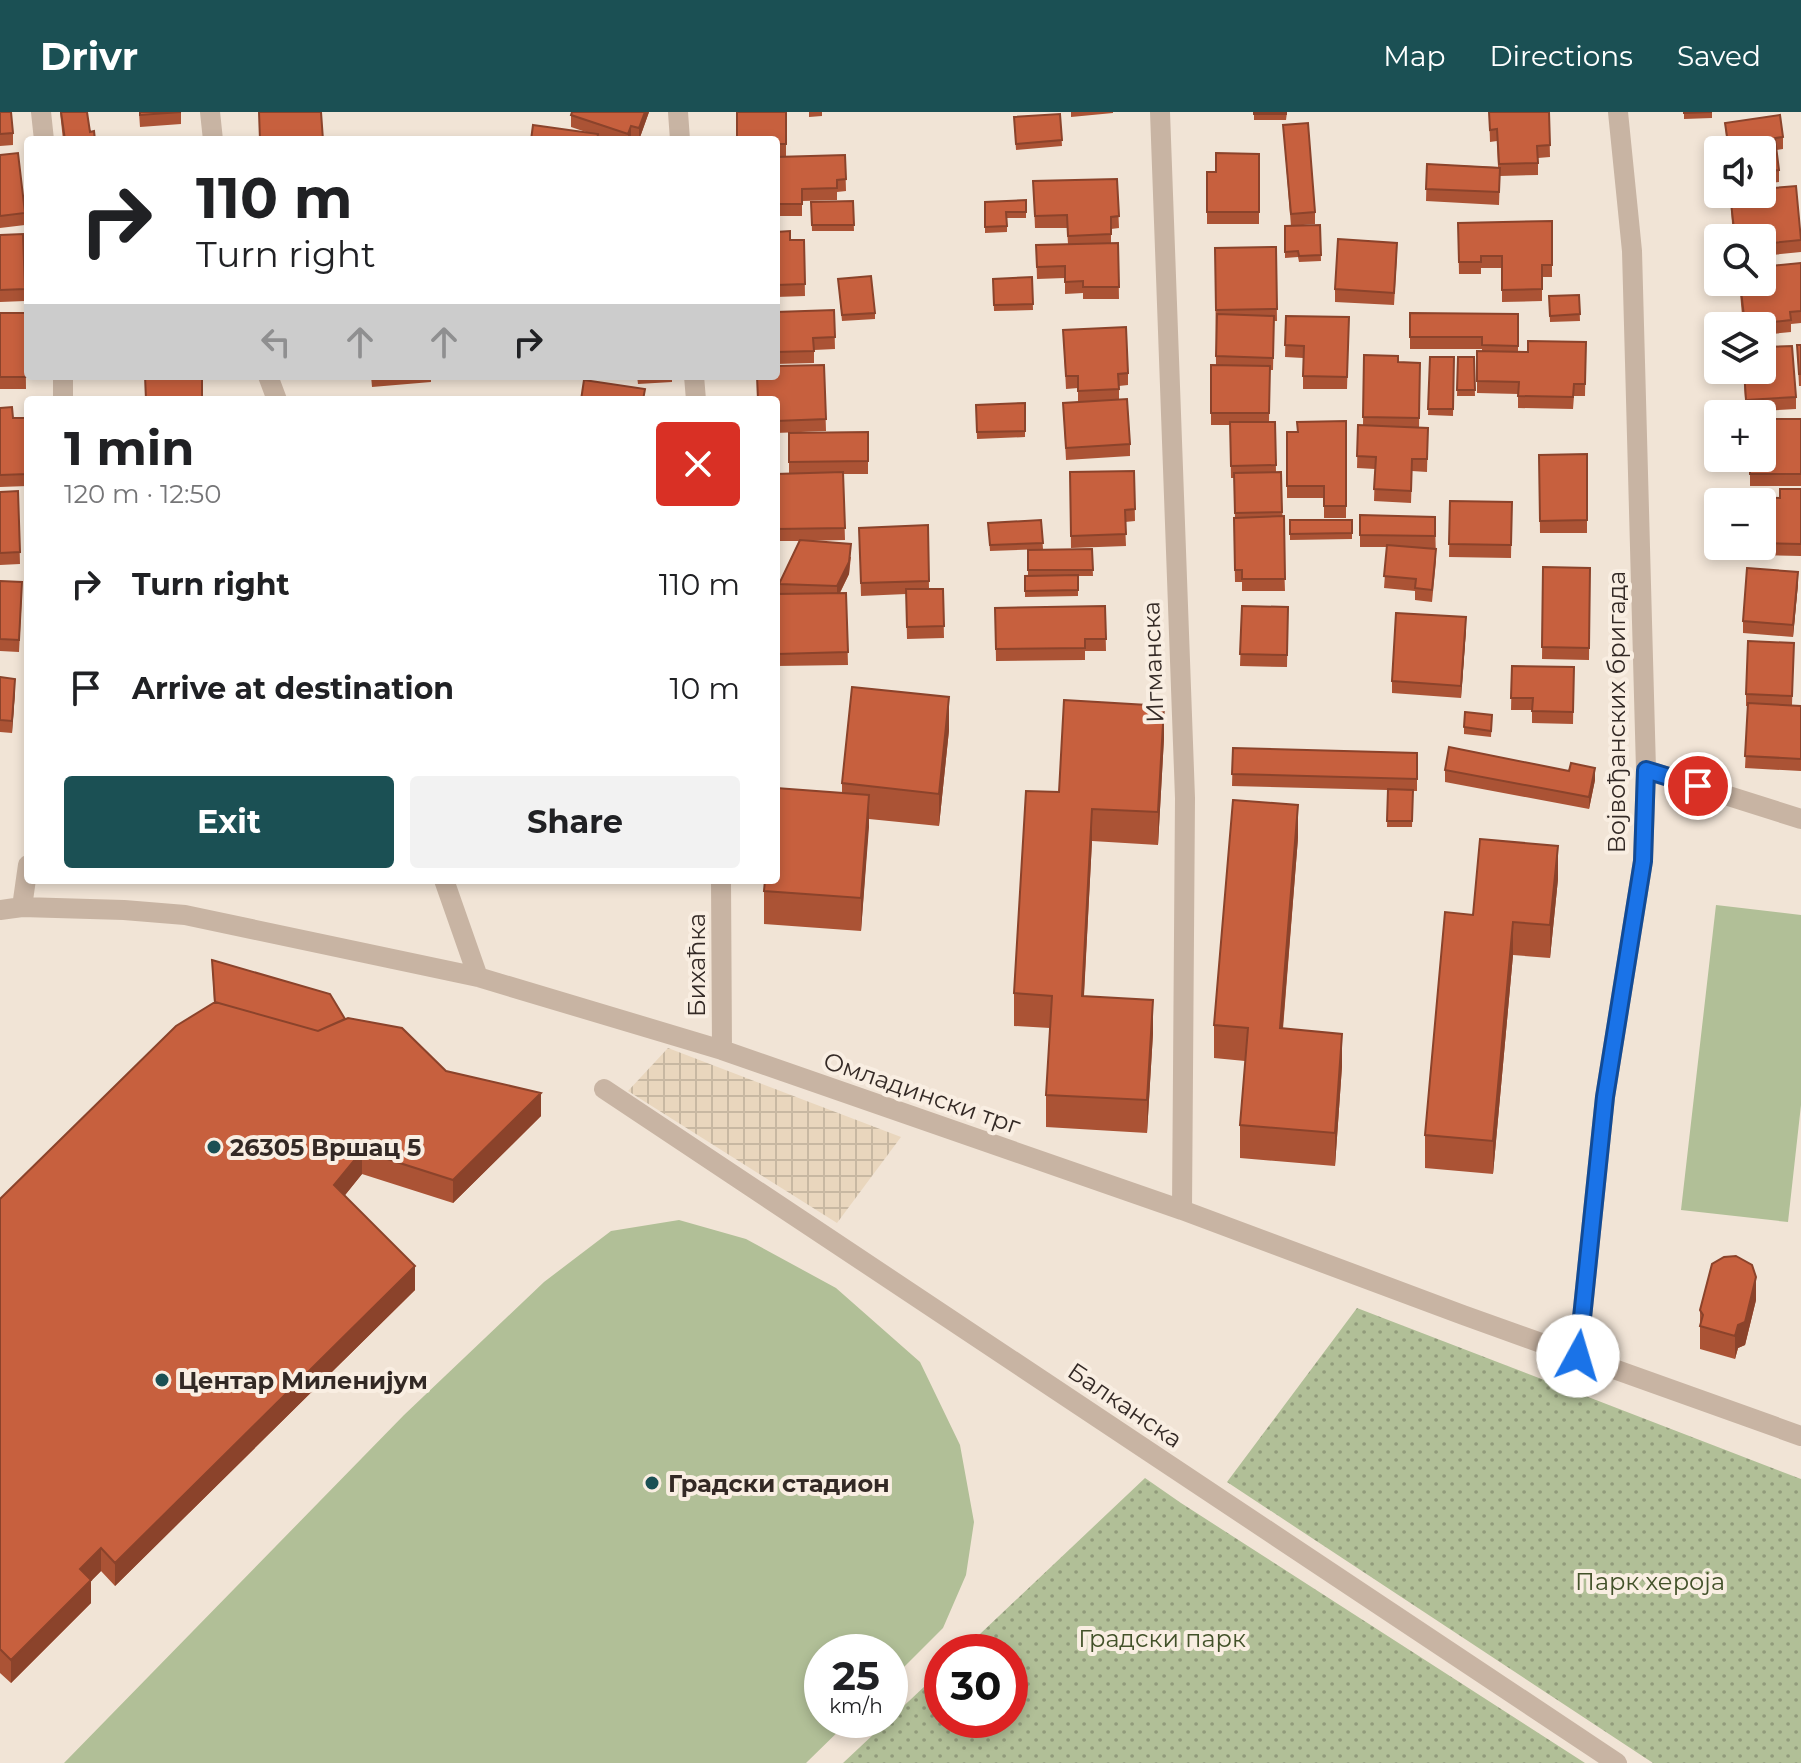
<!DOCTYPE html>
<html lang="en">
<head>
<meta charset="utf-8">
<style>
	body { margin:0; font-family:Montserrat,sans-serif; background:#f2f2f2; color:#202124; height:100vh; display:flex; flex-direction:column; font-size:30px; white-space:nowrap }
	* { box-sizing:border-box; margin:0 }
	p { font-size:26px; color:#757577 }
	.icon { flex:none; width:44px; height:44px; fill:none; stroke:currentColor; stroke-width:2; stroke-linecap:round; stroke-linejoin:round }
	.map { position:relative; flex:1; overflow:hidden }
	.panel { position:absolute; left:24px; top:284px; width:756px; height:488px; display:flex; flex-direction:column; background:#fff; border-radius:8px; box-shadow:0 4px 12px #0003 }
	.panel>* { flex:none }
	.guide { position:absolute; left:24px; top:24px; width:756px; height:244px; border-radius:8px; box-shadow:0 4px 12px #0003; background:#fff; color:#202124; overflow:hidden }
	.fabs { position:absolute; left:1704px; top:24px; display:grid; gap:16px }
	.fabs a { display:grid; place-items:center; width:72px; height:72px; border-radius:8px; background:#fff; box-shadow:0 4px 12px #0003; font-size:40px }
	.speed { position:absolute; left:804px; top:1522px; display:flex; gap:16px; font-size:40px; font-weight:700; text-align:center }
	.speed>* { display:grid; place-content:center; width:104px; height:104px; border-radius:50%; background:#fff; box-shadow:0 4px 12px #0003; line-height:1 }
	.speed small { font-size:20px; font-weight:400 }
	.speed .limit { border:12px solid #d22; background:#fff; color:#111 }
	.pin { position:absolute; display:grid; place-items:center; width:68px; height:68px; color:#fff; margin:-34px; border:4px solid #fff; border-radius:50%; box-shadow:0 2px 8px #0007 }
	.me { position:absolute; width:88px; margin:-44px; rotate:6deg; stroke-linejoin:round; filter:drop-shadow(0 0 6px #0008) }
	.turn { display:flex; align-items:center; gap:28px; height:168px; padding:0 40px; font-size:36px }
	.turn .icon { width:104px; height:104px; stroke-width:2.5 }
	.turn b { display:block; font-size:56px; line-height:68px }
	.lanes { display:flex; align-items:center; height:76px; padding:0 40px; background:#0003; justify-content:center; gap:40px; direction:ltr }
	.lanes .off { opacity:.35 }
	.round { display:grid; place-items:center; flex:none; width:84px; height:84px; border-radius:8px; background:#f2f2f2 }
	.overview { display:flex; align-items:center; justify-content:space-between; height:136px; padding:0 40px }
	h1 { font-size:48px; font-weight:700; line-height:60px }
	.cta { display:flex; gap:16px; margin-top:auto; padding:16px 40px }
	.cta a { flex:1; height:92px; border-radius:8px; background:#1b5054; color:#fff; font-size:32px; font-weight:700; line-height:92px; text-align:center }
	.cta a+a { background:#f2f2f2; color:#202124 }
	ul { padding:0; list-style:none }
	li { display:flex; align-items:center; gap:24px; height:104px; padding:0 40px }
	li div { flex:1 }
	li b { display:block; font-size:30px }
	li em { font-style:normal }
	header { display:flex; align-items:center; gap:48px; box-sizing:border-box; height:112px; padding:0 40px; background:#1b5054; color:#fff }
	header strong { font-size:38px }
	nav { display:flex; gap:44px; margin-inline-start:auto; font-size:28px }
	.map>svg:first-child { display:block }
	.grass { fill:url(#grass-dots) }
	.garden { fill:#b1bf97 }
	.plaza { fill:url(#plaza-grid) }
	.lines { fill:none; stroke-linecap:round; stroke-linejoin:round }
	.street { stroke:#c8b4a3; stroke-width:20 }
	.wall { fill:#ab5335 }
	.shaded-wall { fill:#8b432b }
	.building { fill:#c7603e; stroke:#8b432b; stroke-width:2 }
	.route-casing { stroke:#114b97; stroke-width:20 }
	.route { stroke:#1a73e8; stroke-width:14 }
	.poi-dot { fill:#1b5054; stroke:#f9eee2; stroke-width:3 }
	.labels { text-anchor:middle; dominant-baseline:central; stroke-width:8; stroke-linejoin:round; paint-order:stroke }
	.street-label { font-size:24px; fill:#332925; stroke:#f9eee2 }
	.poi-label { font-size:24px; font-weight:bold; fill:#332925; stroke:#f9eee2; text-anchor:start }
	.park-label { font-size:24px; fill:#425129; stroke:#f9eee2 }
</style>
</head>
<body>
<header>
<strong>Drivr</strong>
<nav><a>Map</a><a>Directions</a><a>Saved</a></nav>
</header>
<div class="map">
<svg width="1801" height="1651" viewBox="0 0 1801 1651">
	<defs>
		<pattern id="grass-dots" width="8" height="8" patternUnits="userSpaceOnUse" patternTransform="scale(2)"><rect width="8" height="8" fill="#b1bf97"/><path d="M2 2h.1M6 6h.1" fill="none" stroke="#919b7b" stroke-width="1.8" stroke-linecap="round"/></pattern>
		<pattern id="plaza-grid" width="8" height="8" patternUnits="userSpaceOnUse" patternTransform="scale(2)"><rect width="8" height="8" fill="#e9d6bd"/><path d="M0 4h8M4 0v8" fill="none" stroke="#c8b8a2"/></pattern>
	</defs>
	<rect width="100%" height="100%" fill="#f1e4d6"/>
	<!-- grass -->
	<path class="grass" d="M1357 1196 1801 1367V1651H1653L1227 1370Z
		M1145 1366 1181 1391 1585 1651H843L942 1558V1608H1010V1540H961Z"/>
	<!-- garden -->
	<path class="garden" d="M1716 793 1801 803V993L1788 1110 1681 1098Z
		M679 1108 746 1127 836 1176 920 1250 960 1333 974 1410 966 1463 943 1516 890 1569V1540H822V1608H850L806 1651H64L404 1303 544 1170 611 1119Z"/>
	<!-- plaza -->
	<path class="plaza" d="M668 936 901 1025 837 1111 628 979Z"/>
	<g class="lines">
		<!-- street -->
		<path class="street" d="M41 0 44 28
			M210 0 213 28
			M678 0 680 28
			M1160 0 1185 686 1182 1098
			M63 264V288
			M268 264 277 288
			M694 264 696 288
			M1646 658 1801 707
			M444 768 478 865
			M721 768 722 938
			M22 795 28 753
			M0 798 22 795 124 798 185 803 478 865 722 938 1182 1098 1463 1203 1801 1324
			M604 977 1617 1651
			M1578 1244 1605 985 1643 749 1646 658 1632 139 1618 0"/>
	</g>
	<!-- wall -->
	<path class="wall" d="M0 0 13 21V33L0 34Z
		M60 0H87L90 20 95 28H63Z
		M139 0H181V12L140 15Z
		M649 0 639 28 631 26 630 28H610L598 24V28L589 21 571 15V3Z
		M786 0V44H776V28Z
		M809 0H822V4L809 5Z
		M1071 0H1113V1L1071 5Z
		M1254 0H1287L1286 8H1254Z
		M1489 0H1549L1550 45 1538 46V63L1500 64 1499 93 1426 89 1427 52 1498 55 1497 29 1490 30Z
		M1684 0H1712V6L1684 7Z
		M1060 2 1062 34 1016 38 1014 5Z
		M1725 11 1783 25V37L1776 38 1779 58V70L1762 72V38H1727Z
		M1283 13 1315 100V112L1291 114Z
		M1259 42V112H1207V60H1216Z
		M0 43 25 101V113L0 116Z
		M845 43 846 79 837 80V88L802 89V104H776V45Z
		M1117 67 1119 116 1111 117V132L1118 131 1119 187H1083V181L1065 182V166L1037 167 1036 133 1068 132 1067 116H1035L1033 69Z
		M1730 82 1801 128V140L1762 144V126H1733Z
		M1026 88V106H1007V120L985 121V90Z
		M853 89 854 119H812L811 90Z
		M1552 109V165H1542V189L1502 190V156H1481V162H1459L1458 111Z
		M1320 113 1321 149 1299 150 1298 145 1285 146V114Z
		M776 120 790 128H804L805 184 776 185Z
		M23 122 25 189 0 190V123Z
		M1276 135 1277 209H1274L1273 258H1270L1269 310H1275L1276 360H1281L1285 479H1242V470H1235L1234 418 1235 406 1234 366H1231L1230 313H1211V253H1216L1215 136Z
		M1397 143 1394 193 1335 190V177Z
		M1801 151V211L1791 212V220L1762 223V214H1743L1739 170 1771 161V154Z
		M1032 165 1033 198 994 199 993 167Z
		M838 167 875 201V207L842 209Z
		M1579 183 1580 209 1550 210 1549 184Z
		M834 198 835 237 814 238V251L776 252V200Z
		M0 201H25L26 277H0Z
		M1410 201 1518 202V239L1528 240 1586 230 1585 284H1574L1573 297 1518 296V282L1477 281V239H1482V237H1410Z
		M1286 204 1349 205 1347 277H1303V246L1285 245Z
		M1063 218 1128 261V273L1119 274V287L1130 332V344L1066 348 1063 291 1078 290V276L1066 277Z
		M1797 233H1801V274H1799Z
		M1364 243 1398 250 1420 251 1419 316H1428L1427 360 1412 359 1411 391 1374 389 1375 357 1357 356 1358 313H1363Z
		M1430 245H1454L1453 304 1428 303Z
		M1458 245H1474L1475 284H1457Z
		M824 253 826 319 776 321V288Z
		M1743 258H1762L1796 285V297L1746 300Z
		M371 264H431V270L372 275Z
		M544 264H589V267L544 266Z
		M637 264H672V270L638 272Z
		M1025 291V325L977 327 976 293Z
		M0 296 13 306H28V374L0 375Z
		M1801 307V374H1750V346Z
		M1346 309V406H1324V386H1287V320H1298Z
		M868 320V362H843L845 428 803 429 851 445 849 462 840 481H846L848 553 777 554 776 482H779V472L799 429H776V362L789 361V321Z
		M1587 342V421H1540L1539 343Z
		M1134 359 1135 409 1125 410 1126 434 1071 436 1070 360Z
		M1801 377V444L1751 443V434H1762V390L1780 386Z
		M18 379 20 452 0 453V380Z
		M1450 389 1512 390 1511 446 1449 445Z
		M1360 403 1435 405 1436 449 1432 490 1415 488V479L1384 476 1387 435H1360Z
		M1041 408 1043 437 990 439 988 411Z
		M1290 408H1352V427L1290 428Z
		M928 413 929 477H943L944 526 907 527 906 482 861 484 859 416Z
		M1092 437 1093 464H1078V484L1025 485V464H1028V438Z
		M1543 455 1590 456 1589 548 1542 547Z
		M0 469 22 482 19 540 0 539Z
		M1798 472 1793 525 1743 521V509Z
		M1105 494 1106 539H1085V548L996 549 995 496Z
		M1242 494 1288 495 1287 555 1240 554Z
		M1466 517 1461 586 1392 581V569Z
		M1794 531 1792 593 1801 594V659L1745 656 1748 594H1746V582Z
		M1512 554 1574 555 1573 612 1532 611V598H1511Z
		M0 565 15 579 12 621 0 620Z
		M1492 603 1491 625 1464 622V615Z
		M949 618 939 714 869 707 861 819 764 812V779L842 681V671Z
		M1164 626 1158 733 1092 729 1084 884 1153 921 1147 1021 1046 1015V983L1050 916 1014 914V881L1059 680Z
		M1233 636 1417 641V679H1413L1412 715H1387L1388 678 1232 674Z
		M1445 658 1595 668 1589 697 1445 670Z
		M1298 726 1283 917 1342 954 1335 1054 1240 1046V1013L1245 949 1214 946V913Z
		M1558 767 1550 846 1513 843 1493 1062 1425 1056V1023L1473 803Z
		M212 848 345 907 446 959 541 1004 453 1091 362 1062 344 1084 415 1178 115 1474 101 1459 91 1469V1491L11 1571 0 1561V1087L214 891Z
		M1756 1188 1745 1233 1738 1236 1735 1247 1700 1237V1198Z"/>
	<!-- shaded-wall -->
	<path class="shaded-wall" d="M645 0H649L639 28V16Z
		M631 14V26L630 28H628V22Z
		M851 432 849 462 837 486V474Z
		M1798 460V472L1793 525V513Z
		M1466 505V517L1461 586V574Z
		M15 567V579L12 621V609Z
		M949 585V618L939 714V682Z
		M1164 594V626L1158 733V700Z
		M1595 656V668L1589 697V685Z
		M869 683V715L861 819V786Z
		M1298 693V726L1280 949V916Z
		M1092 697V729L1082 917V884Z
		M1558 734V767L1550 846V813Z
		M1513 810V843L1493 1062V1029Z
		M1153 888V921L1147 1021V988Z
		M1342 922V954L1335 1054V1021Z
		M541 981V1004L453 1091V1068Z
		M362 1039V1062L334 1097V1073Z
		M415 1154V1178L115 1474V1451Z
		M1756 1165V1188L1745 1233 1738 1236 1735 1247V1224L1738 1213Z
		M101 1436V1459L91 1469V1491L11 1571V1548L80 1457Z"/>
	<!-- building -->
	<path class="building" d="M0 0H11L13 21 0 22Z
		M61 0H87L90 20 94 19 95 28H65Z
		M140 0H181L140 3Z
		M259 0H321L323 28H260Z
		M572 0H645L639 16 631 14 628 22 571 3Z
		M737 0H786V32H776V28H737Z
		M1254 0H1286V2H1254Z
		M1489 0H1549L1550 33 1537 34 1538 51 1499 52 1497 17 1490 18Z
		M1684 0H1712L1684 1Z
		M1060 2 1062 28 1016 32 1014 5Z
		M1780 3 1783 25 1775 26 1779 58 1762 60V38H1729L1725 11Z
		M1308 11 1315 100 1291 102 1283 13Z
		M533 13 598 22 597 28H531Z
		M18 41 25 101 0 104V43Z
		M1216 41 1259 42V100H1207V60H1216Z
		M845 43 846 67 837 68V76L802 77V92H776V45Z
		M1427 52 1500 56 1499 80 1426 77Z
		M1117 67 1119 104 1111 105V122L1068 124 1067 103 1035 104 1033 69Z
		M1796 74 1801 128 1762 132V126H1735L1730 82H1762V77Z
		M1026 88V100H1006L1007 114 985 115V90Z
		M853 89 854 113H812L811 90Z
		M1552 109V153H1542V177L1502 178V144H1481V150H1459L1458 111Z
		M1320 113 1321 143 1299 144 1298 139 1285 140V114Z
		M790 119V128H804L805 172 776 173V120Z
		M23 122 25 177 0 178V123Z
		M1338 127 1397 131 1394 181 1335 177Z
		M1118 131 1119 175H1083V169L1065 170V154L1037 155 1036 133Z
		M1276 135 1277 197 1216 198 1215 136Z
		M1801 151V199L1790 200 1791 208 1745 213 1740 170H1762V162L1772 161 1771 154Z
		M871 164 875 201 842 203 838 167Z
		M1032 165 1033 192 994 193 993 167Z
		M1579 183 1580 202 1550 204 1549 184Z
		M834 198 835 225 813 226 814 239 776 240V200Z
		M0 201H25L26 265H0Z
		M1410 201 1518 202V234L1482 233V225H1410Z
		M1217 202 1274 204 1273 246 1216 244Z
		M1286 204 1349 205 1347 265 1303 264 1304 234 1285 233Z
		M1126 215 1128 261 1118 262 1119 277 1078 279V264H1066L1063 218Z
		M1528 229 1586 230 1585 272H1574L1573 285 1518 284 1519 270 1477 269V239L1528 240Z
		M1797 233H1801V262H1799Z
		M1792 234 1796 285 1746 288 1744 258H1762V235Z
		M1364 243 1398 244V250L1420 251 1419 306 1363 305Z
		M1430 245H1454L1453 297H1428Z
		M1458 245H1474L1475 278H1457Z
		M824 253 826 307 776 309V288H758L757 264H776V254Z
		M1211 253 1270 254 1269 301H1211Z
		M145 264H202V287L146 288Z
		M637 264H672L638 266Z
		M584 268 645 277 643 288H581Z
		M1127 287 1130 332 1066 336 1063 291Z
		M1025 291V319L977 320 976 293Z
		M12 295 13 306H28V362L0 363V296Z
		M1762 307H1801V362H1750V346H1762Z
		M1346 309V394H1324V374H1287V320H1298L1297 310Z
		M1230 310H1275L1276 353 1231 354Z
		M1358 313 1428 316 1427 347H1412L1411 379 1374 377 1376 345 1357 344Z
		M868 320V349L789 350V321Z
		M1587 342V408L1540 409 1539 343Z
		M1134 359 1135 397 1125 398 1126 422 1071 424 1070 360Z
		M843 360 845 416 776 417V362Z
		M1281 360 1282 400 1235 401 1234 361Z
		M1780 377H1801V432L1762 431V390H1752V385L1780 386Z
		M18 379 20 440 0 441V380Z
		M1450 389 1512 390 1511 433 1449 432Z
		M1360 403 1435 405V424L1360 423Z
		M1284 404 1285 467H1242V458H1235L1234 406Z
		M1041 408 1043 431 990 433 988 411Z
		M1290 408H1352V421L1290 422Z
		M928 413 929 469 861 471 859 416Z
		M800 428 851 432 849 450 837 474 779 472Z
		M1387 433 1436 437 1432 478 1415 476 1416 467 1384 464Z
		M1092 437 1093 458H1028V438Z
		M1543 455 1590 456 1589 536 1542 535Z
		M1747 456 1798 460 1793 513 1743 509Z
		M1078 463V478L1025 479V464Z
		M0 469 22 470 19 528 0 527Z
		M906 477H943L944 514 907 515Z
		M846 481 848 540 777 542 776 482Z
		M1105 494 1106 527H1085V536L996 537 995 496Z
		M1242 494 1288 495 1287 543 1240 542Z
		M1396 501 1466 505 1461 574 1392 569Z
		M1748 529 1794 531 1792 584 1746 582Z
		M1512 554 1574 555 1573 600 1532 599 1533 586H1511Z
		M0 565 15 567 12 609 0 608Z
		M852 575 949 585 939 682 842 671Z
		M1064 588 1164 594 1158 700 1092 697 1082 884 1153 888 1147 988 1046 983 1052 884 1014 881 1026 679 1059 680Z
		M1748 591 1801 594V647L1745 644Z
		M1465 600 1492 603 1491 619 1464 615Z
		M1449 635 1569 659 1571 651 1595 656 1589 685 1445 658Z
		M1233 636 1417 641V667L1232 662Z
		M776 676 869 683 861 786 764 779 765 768H776Z
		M1388 677 1413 678 1412 709H1387Z
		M1233 688 1298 693 1280 916 1342 922 1335 1021 1240 1013 1248 916 1214 913Z
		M1480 727 1558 734 1550 813 1513 810 1493 1029 1425 1023 1445 800 1473 803Z
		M212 848 330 882 345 907 318 919 215 890Z
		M215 890 318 919 348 906 402 916 446 959 541 981 453 1068 362 1039 334 1073 415 1154 115 1451 101 1436 80 1457 91 1468 11 1548 0 1537V1087L176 914Z
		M1736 1144 1752 1153 1756 1165 1745 1210 1738 1213 1735 1224 1700 1214 1703 1203 1700 1198 1712 1152 1724 1145Z"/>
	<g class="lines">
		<!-- route casing -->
		<g class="route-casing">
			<path id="route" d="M1578 1244 1605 985 1643 749 1646 658 1698 674"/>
		</g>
		<!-- route -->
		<use href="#route" class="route"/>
	</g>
	<!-- markers -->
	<g class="poi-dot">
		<circle cx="214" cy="1035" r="8"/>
		<circle cx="162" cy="1268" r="8"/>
		<circle cx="652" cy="1371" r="8"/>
	</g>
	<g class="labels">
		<!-- street labels -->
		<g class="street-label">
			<text transform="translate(1153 550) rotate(-92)">Игманска</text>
			<text transform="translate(1616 600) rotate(-90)">Војвођанских бригада</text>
			<text transform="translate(696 853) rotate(-90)">Бихаћка</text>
			<text transform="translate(922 981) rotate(19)">Омладински трг</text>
			<text transform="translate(1125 1293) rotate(34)">Балканска</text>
		</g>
		<!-- poi labels -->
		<g class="poi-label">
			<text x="230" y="1035">26305 Вршац 5</text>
			<text x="178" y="1268">Центар Миленијум</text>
			<text x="668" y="1371">Градски стадион</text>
		</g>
		<!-- park labels -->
		<g class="park-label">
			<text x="1650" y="1469">Парк хероја</text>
			<text x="1162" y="1526">Градски парк</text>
		</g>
	</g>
</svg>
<div class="fabs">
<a><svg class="icon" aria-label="sound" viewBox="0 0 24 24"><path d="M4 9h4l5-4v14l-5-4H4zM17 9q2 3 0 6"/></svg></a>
<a><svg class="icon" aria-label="search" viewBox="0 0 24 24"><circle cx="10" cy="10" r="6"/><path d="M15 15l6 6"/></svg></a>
<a><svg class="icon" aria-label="layers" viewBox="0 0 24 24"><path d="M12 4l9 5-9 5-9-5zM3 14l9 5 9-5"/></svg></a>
<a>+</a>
<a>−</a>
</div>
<div class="speed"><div>25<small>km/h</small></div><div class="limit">30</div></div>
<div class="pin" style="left:1698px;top:674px;background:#d93025"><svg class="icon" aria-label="arrive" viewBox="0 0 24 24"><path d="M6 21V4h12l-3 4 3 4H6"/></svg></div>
<svg class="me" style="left:1578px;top:1244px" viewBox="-20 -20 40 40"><circle r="19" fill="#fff"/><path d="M0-13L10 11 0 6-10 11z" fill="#1a73e8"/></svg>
<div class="guide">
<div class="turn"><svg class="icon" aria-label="right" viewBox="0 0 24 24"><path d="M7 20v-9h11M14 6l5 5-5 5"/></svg><div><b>110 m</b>Turn right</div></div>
<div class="lanes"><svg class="icon off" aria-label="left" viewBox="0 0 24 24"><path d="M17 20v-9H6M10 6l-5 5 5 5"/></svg><svg class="icon off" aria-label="ahead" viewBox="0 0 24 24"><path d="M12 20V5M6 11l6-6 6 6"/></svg><svg class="icon off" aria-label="ahead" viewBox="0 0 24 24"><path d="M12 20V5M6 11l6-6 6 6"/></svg><svg class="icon" aria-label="right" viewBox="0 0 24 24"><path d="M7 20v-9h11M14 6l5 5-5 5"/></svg></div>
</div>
<section class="panel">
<div class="overview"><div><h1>1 min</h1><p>120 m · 12:50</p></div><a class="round" style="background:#d93025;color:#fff"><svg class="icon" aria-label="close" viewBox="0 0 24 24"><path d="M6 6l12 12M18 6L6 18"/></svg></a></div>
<ul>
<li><svg class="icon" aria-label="right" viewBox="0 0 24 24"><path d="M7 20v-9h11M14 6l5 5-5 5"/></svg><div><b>Turn right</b></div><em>110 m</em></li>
<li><svg class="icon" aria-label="arrive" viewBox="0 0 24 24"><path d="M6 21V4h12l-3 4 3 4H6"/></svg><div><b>Arrive at destination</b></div><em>10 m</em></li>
</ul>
<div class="cta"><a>Exit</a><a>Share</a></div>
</section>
</div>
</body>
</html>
